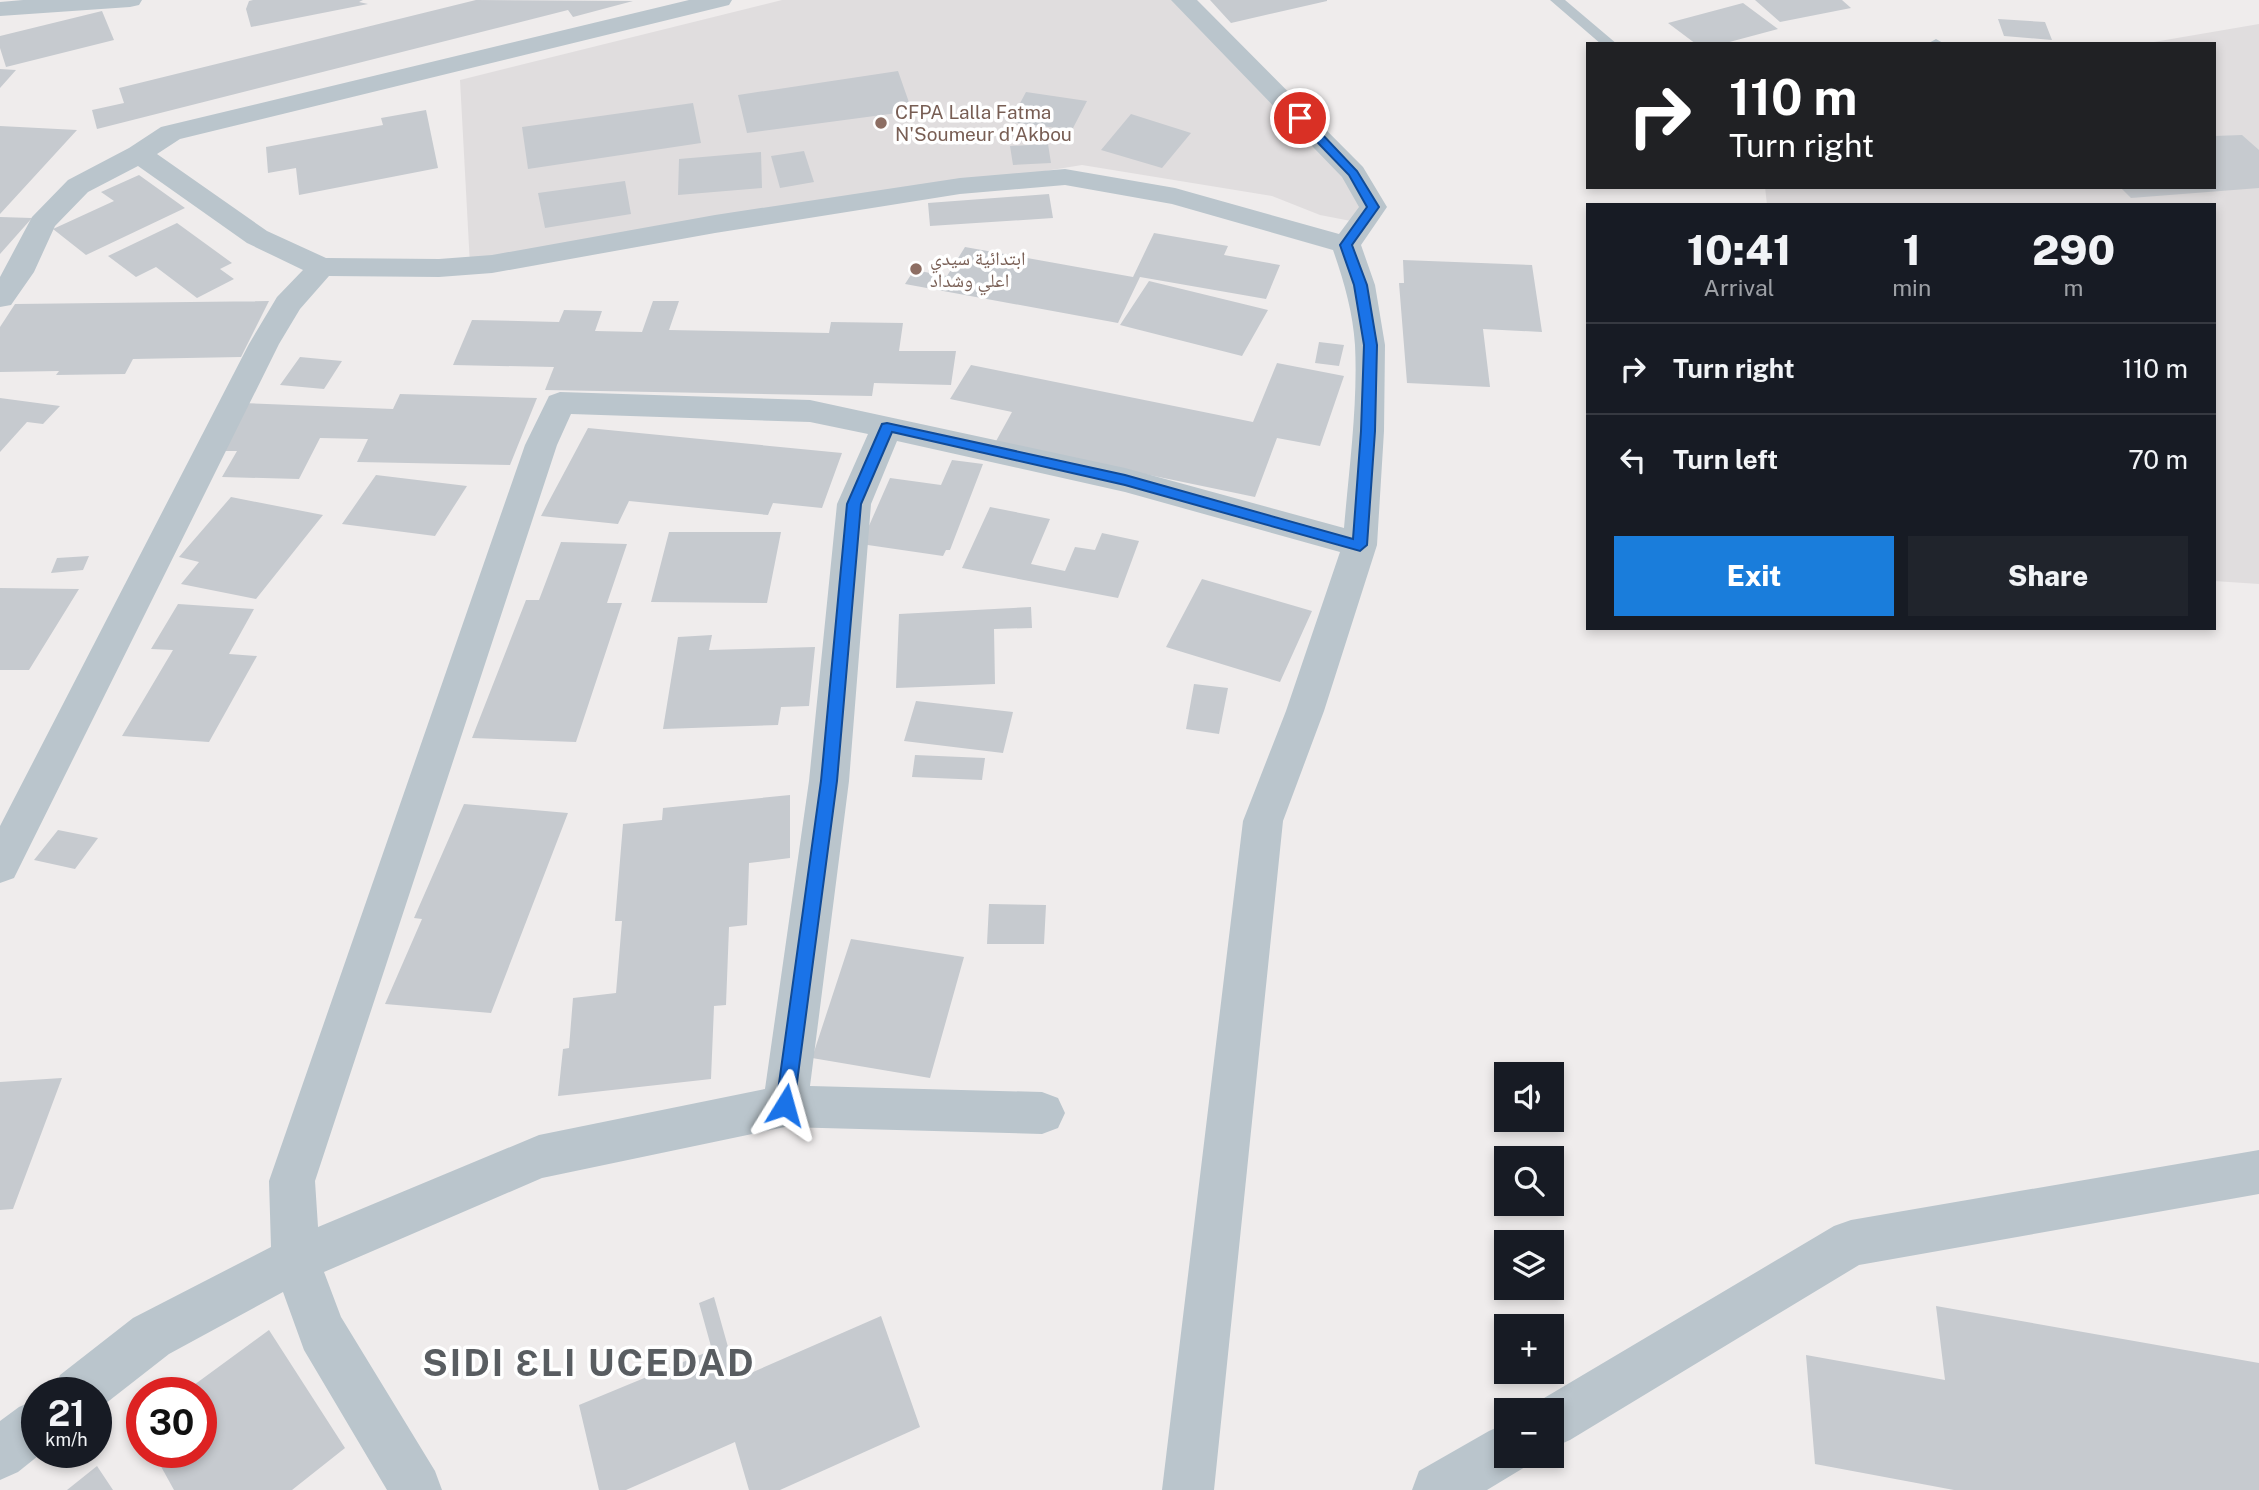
<!DOCTYPE html>
<html lang="en">
<head>
<meta charset="utf-8">
<style>
	body { margin:0; font-family:"Public Sans","Noto Naskh Arabic",sans-serif; background:#20242c; color:#f1f3f6; height:100vh; display:flex; flex-direction:column; font-size:26px; white-space:nowrap }
	* { box-sizing:border-box; margin:0 }
	p { font-size:23px; color:#9ea1a6 }
	.icon { flex:none; width:38px; height:38px; fill:none; stroke:currentColor; stroke-width:2; stroke-linecap:round; stroke-linejoin:round }
	.map { position:relative; flex:1; overflow:hidden }
	.drawer { position:absolute; left:1586px; top:203px; width:630px; height:427px; display:flex; flex-direction:column; background:#171b24; border-radius:0px; box-shadow:0 4px 10px #0003 }
	.drawer>* { flex:none }
	.hud { position:absolute; left:1586px; top:42px; width:630px; height:147px; border-radius:0px; box-shadow:0 4px 10px #0003; background:#202124; color:#fff; overflow:hidden }
	.controls { position:absolute; left:1494px; top:1062px; display:grid; gap:14px }
	.controls a { display:grid; place-items:center; width:70px; height:70px; border-radius:0px; background:#171b24; box-shadow:0 4px 10px #0003; font-size:35px }
	.speed { position:absolute; left:21px; top:1377px; display:flex; gap:14px; font-size:35px; font-weight:700; text-align:center }
	.speed>* { display:grid; place-content:center; width:91px; height:91px; border-radius:50%; background:#171b24; box-shadow:0 4px 10px #0003; line-height:1 }
	.speed small { font-size:18px; font-weight:400 }
	.speed .limit { border:10px solid #d22; background:#fff; color:#111 }
	.pin { position:absolute; display:grid; place-items:center; width:60px; height:60px; color:#fff; margin:-30px; border:4px solid #fff; border-radius:50%; box-shadow:0 2px 7px #0007 }
	.me { position:absolute; width:77px; margin:-38px; rotate:8deg; stroke-linejoin:round; filter:drop-shadow(0 0 5px #0008) }
	.turn { display:flex; align-items:center; gap:24px; height:147px; padding:0 28px; font-size:32px }
	.turn .icon { width:91px; height:91px; stroke-width:2.5 }
	.turn b { display:block; font-size:49px; line-height:60px }
	.eta { display:flex; justify-content:space-evenly; align-items:center; height:119px; text-align:center }
	.eta b { font-size:42px; font-weight:800; line-height:49px }
	.action { display:flex; gap:14px; margin-top:auto; padding:14px 28px }
	.action a { flex:1; height:80px; border-radius:0px; background:#1a7ddb; color:#fff; font-size:28px; font-weight:800; line-height:80px; text-align:center }
	.action a+a { background:#20242c; color:#f1f3f6 }
	ul { padding:0; list-style:none }
	li { display:flex; align-items:center; gap:21px; height:91px; padding:0 28px; border-top:2px solid #363941 }
	li div { flex:1 }
	li b { display:block; font-size:26px }
	li em { font-style:normal }
	.map>svg:first-child { display:block }
	.education { fill:#e0ddde }
	.building { fill:#c6cacf }
	.lines { fill:none; stroke-linecap:round; stroke-linejoin:round }
	.service { fill:#bac5cc; fill-rule:evenodd }
	.minor { fill:#bac5cc; fill-rule:evenodd }
	.route { fill:#1a73e8; stroke:#114b97; stroke-width:2 }
	.education-dot { fill:#8d6e63; stroke:#fff; stroke-width:2.5 }
	.labels { text-anchor:middle; dominant-baseline:central; stroke-width:7; stroke-linejoin:round; paint-order:stroke }
	.far-education-label { font-size:19px; fill:#785e54; stroke:#fff; text-anchor:start }
	.near-district-label { font-size:37px; font-weight:bold; letter-spacing:2px; fill:#595d61; stroke:#fff }
</style>
</head>
<body>
<div class="map">
<svg width="2259" height="1490" viewBox="0 0 2259 1490">
	<rect width="100%" height="100%" fill="#efecec"/>
	<!-- education -->
	<path class="education" d="M782 0H1173L1353 173 1362 206 1351 221 1320 215 1272 196 1082 165 470 265 460 80Z
		M2259 24V584L2214 581V205H1767L1765 187H2214V44H2142Z"/>
	<!-- building -->
	<path class="building" d="M253 0H363L359 2 368 4 251 27 246 9 249 1Z
		M476 0 633 1 573 17 568 10 97 129 92 110 124 103 119 88Z
		M1210 0H1327V1L1231 23Z
		M1755 0H1842L1851 8 1780 22Z
		M1743 3 1778 29 1722 44H1696L1668 23Z
		M102 11 114 40 6 67 0 48V36Z
		M1998 19 2045 22 2052 40 2004 36Z
		M0 69 16 70 0 88Z
		M898 71 912 111 747 133 738 95Z
		M1026 92 1087 101 1072 130 1010 122Z
		M693 103 701 143 528 169 522 127Z
		M426 110 438 168 299 195 296 168 268 173 266 147 383 125 381 118Z
		M1131 114 1191 133 1162 168 1101 150Z
		M0 126 77 130 0 214Z
		M2242 135 2259 150V188L2131 198 2120 187H2214V136Z
		M1048 144 1051 163 1013 165 1010 146Z
		M804 151 814 182 780 188 771 156Z
		M761 152 762 188 678 195 679 159Z
		M139 175 185 208 86 255 53 229 114 201 101 192Z
		M625 181 631 214 545 228 538 193Z
		M1049 194 1053 218 930 226 928 203Z
		M0 217 32 218 0 254Z
		M177 223 232 263 220 269 234 279 197 298 156 267 136 277 108 256Z
		M1154 233 1228 246 1224 255 1280 265 1266 299 1140 277 1118 323 905 284 914 270 947 276 965 247 1133 277Z
		M1403 260 1532 265 1542 332 1483 329 1490 387 1407 383 1399 283H1404Z
		M1149 281 1268 310 1242 356 1120 325Z
		M269 301 241 357 133 359 125 374 56 375 59 371 0 372V327L15 304Z
		M653 301H679L669 330 829 333 831 322 903 323 899 351H956L951 385 874 383 872 396 545 390 554 367 453 365 472 320 559 322 564 310 602 311 595 331 642 332Z
		M1319 342 1344 345 1339 366 1315 363Z
		M300 357 342 361 324 389 280 385Z
		M1277 363 1344 376 1320 446 1277 438 1255 497 995 443 1012 412 950 399 971 365 1253 422Z
		M400 394 537 398 510 465 357 462 368 439 320 438 299 479 222 477 237 451H214L242 403 393 409Z
		M0 398 60 406 43 424 27 422 0 452Z
		M588 428 842 453 822 508 773 503 768 515 629 501 618 524 541 516Z
		M952 460 983 464 950 550H946L943 556 861 544 890 478 941 485Z
		M376 475 467 486 435 536 342 524Z
		M231 497 323 515 256 599 181 584 199 562 179 557Z
		M990 507 1050 519 1031 564 1065 571 1075 547 1095 550 1102 533 1139 541 1118 598 962 568Z
		M669 532H781L767 603 651 602Z
		M561 542 627 544 607 603H622L576 742 472 738 526 600H539Z
		M89 556 83 570 51 573 57 558Z
		M1202 579 1312 611 1280 682 1166 647Z
		M0 588 79 589 29 670H0Z
		M178 604 254 609 229 654 257 656 209 742 122 736 173 650 151 649Z
		M1031 607 1032 628 994 629 995 684 896 688 899 614Z
		M712 635 709 650 815 647 809 706 781 707 778 725 663 729 678 637Z
		M1194 684 1228 688 1219 734 1186 729Z
		M916 701 1013 712 1003 753 904 741Z
		M915 755 985 758 982 780 912 777Z
		M790 795V858L749 863 747 925 729 927 726 1005 714 1006 711 1079 558 1096 563 1049 569 1048 573 998 616 993 622 921H615L623 824 662 820 663 808Z
		M464 804 568 813 491 1013 385 1004 422 919 414 918Z
		M58 830 98 838 75 869 34 860Z
		M989 904 1046 905 1044 944H987Z
		M851 939 964 957 930 1078 812 1058Z
		M62 1078 13 1209 0 1210V1082Z
		M714 1297 737 1379 881 1316 920 1427 780 1490H749L735 1442 626 1490H599L579 1405 712 1350 699 1303Z
		M1936 1306 2259 1363V1490H1954L1815 1464 1806 1355 1945 1380Z
		M269 1330 345 1448 292 1490H174L153 1452H201V1393H183Z
		M97 1466 113 1490H67Z"/>
	<g class="lines">
		<!-- service -->
		<path class="service" d="M1550 0H1565L1617 44H1601Z
			M1936 39 1943 43 1927 44Z"/>
		<!-- minor -->
		<path class="minor" d="M23 0H142L139 5 130 7 0 16V2Z
			M689 0H732L729 5 180 139 157 154 267 231 326 258 439 259 492 255 715 215 960 178 1065 169 1175 188 1339 234 1359 207 1342 177 1171 0H1197L1363 167 1387 207 1361 245 1375 285 1385 345 1384 431 1377 545 1324 711 1283 821 1214 1490H1162L1243 821 1286 711 1340 552 1125 492 897 441 871 504 849 781 810 1086 1042 1092 1058 1098 1065 1113 1058 1128 1042 1134 785 1127 542 1178 324 1272 341 1317 435 1471 442 1490H387L304 1350 283 1292 169 1354 96 1411V1393H53L60 1375 133 1318 271 1247 269 1181 525 445 549 396 560 392 810 400 1125 468 1344 528C1349 469 1358 404 1355 345 1353 313 1344 281 1333 250L1172 204 1065 185 960 194 715 233 492 273 439 277 329 276 300 309 279 344 14 878 0 883V826L249 344 277 297 303 270 247 243 138 166 88 192 55 226 34 272 11 305 0 307V277L32 217 68 180 129 148 161 127ZM571 414 810 422 868 434 837 504 809 781 765 1089 539 1135 318 1227 315 1181 557 445Z
			M2259 1150V1194L1859 1265 1570 1440 1552 1448V1410H1531L1534 1404 1834 1226 1851 1220Z
			M37 1399V1452H43L18 1472 0 1480V1421L19 1407Z
			M1507 1423V1456H1530L1525 1467 1487 1490H1412L1419 1471 1489 1431Z"/>
	</g>
	<!-- route -->
	<path class="route" d="M1296 115H1304L1357 171 1379 207 1352 245 1367 285 1377 345 1375 431 1367 545 1360 551 1125 485 892 432 861 504 837 781 794 1105 792 1112 785 1114 778 1112 776 1105 821 781 847 504 882 424 887 423 1125 475 1353 539 1361 431 1364 345 1354 285 1340 245 1367 207 1349 175 1296 120Z"/>
	<!-- markers -->
	<g class="education-dot">
		<circle cx="881" cy="123" r="7"/>
		<circle cx="916" cy="269" r="7"/>
	</g>
	<g class="labels">
		<!-- far-education labels -->
		<g class="far-education-label">
			<text x="895" y="112">CFPA Lalla Fatma<tspan x="895" dy="22">N'Soumeur d'Akbou</tspan></text>
			<text x="930" y="258">ابتدائية سيدي<tspan x="930" dy="22">اعلي وشداد</tspan></text>
		</g>
		<!-- near-district labels -->
		<g class="near-district-label">
			<text x="589" y="1362">SIDI ƐLI UCEDAD</text>
		</g>
	</g>
</svg>
<div class="controls">
<a><svg class="icon" aria-label="sound" viewBox="0 0 24 24"><path d="M4 9h4l5-4v14l-5-4H4zM17 9q2 3 0 6"/></svg></a>
<a><svg class="icon" aria-label="search" viewBox="0 0 24 24"><circle cx="10" cy="10" r="6"/><path d="M15 15l6 6"/></svg></a>
<a><svg class="icon" aria-label="layers" viewBox="0 0 24 24"><path d="M12 4l9 5-9 5-9-5zM3 14l9 5 9-5"/></svg></a>
<a>+</a>
<a>−</a>
</div>
<div class="speed"><div>21<small>km/h</small></div><div class="limit">30</div></div>
<div class="pin" style="left:1300px;top:118px;background:#d93025"><svg class="icon" aria-label="arrive" viewBox="0 0 24 24"><path d="M6 21V4h12l-3 4 3 4H6"/></svg></div>
<svg class="me" style="left:785px;top:1105px" viewBox="-20 -20 40 40"><path d="M0-17L14 15 0 8-14 15z" fill="#1a73e8" stroke="#fff" stroke-width="4"/></svg>
<div class="hud">
<div class="turn"><svg class="icon" aria-label="right" viewBox="0 0 24 24"><path d="M7 20v-9h11M14 6l5 5-5 5"/></svg><div><b>110 m</b>Turn right</div></div>
</div>
<section class="drawer">
<div class="eta">
<div><b>10:41</b><p>Arrival</p></div>
<div><b>1</b><p>min</p></div>
<div><b>290</b><p>m</p></div>
</div>
<ul>
<li><svg class="icon" aria-label="right" viewBox="0 0 24 24"><path d="M7 20v-9h11M14 6l5 5-5 5"/></svg><div><b>Turn right</b></div><em>110 m</em></li>
<li><svg class="icon" aria-label="left" viewBox="0 0 24 24"><path d="M17 20v-9H6M10 6l-5 5 5 5"/></svg><div><b>Turn left</b></div><em>70 m</em></li>
</ul>
<div class="action"><a>Exit</a><a>Share</a></div>
</section>
</div>
</body>
</html>
